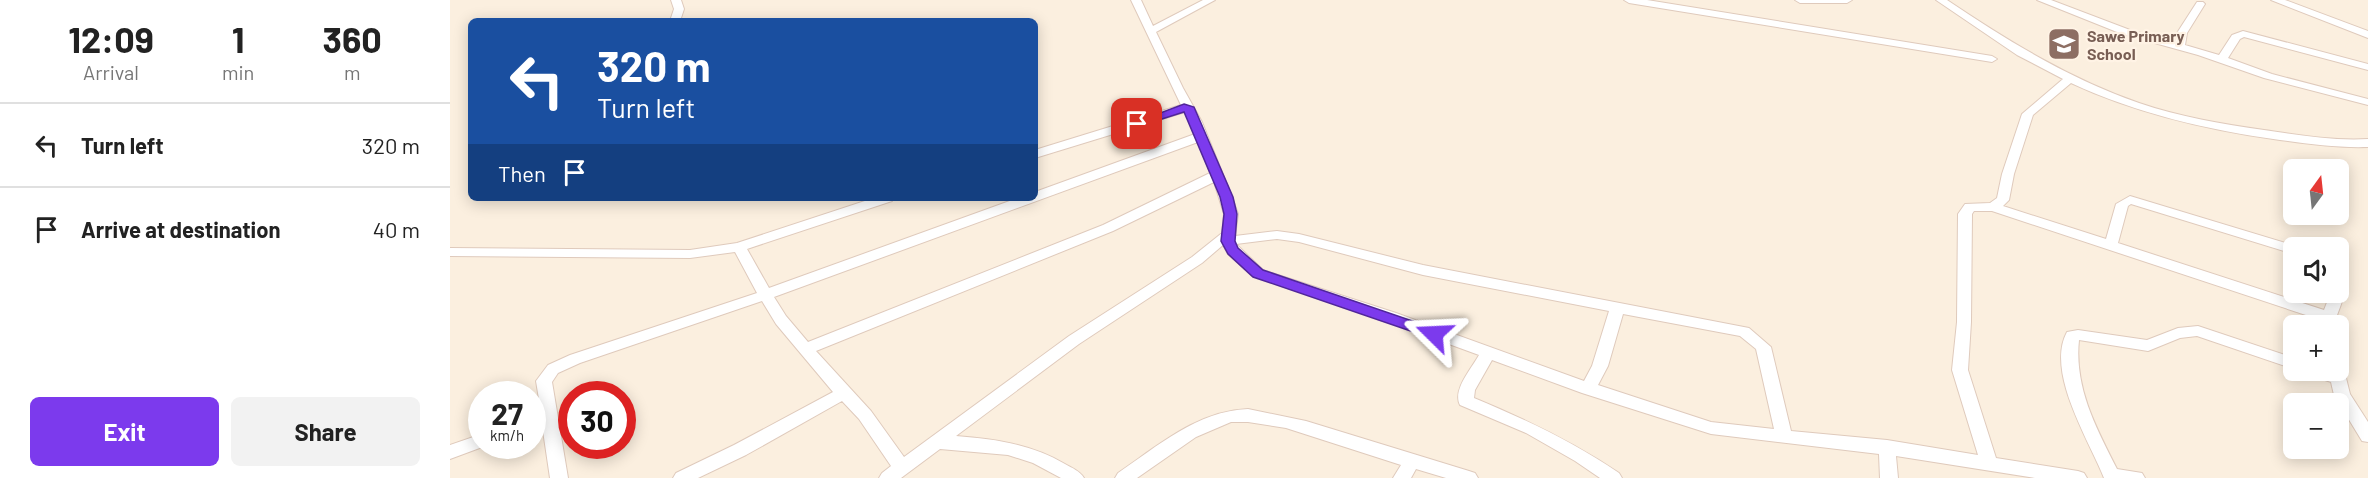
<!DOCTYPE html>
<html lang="en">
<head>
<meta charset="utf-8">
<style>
	body { margin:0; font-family:Barlow,sans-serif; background:#f2f2f2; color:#222; height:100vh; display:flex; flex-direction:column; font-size:22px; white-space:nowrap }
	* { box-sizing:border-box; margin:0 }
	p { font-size:20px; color:#767676 }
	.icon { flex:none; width:33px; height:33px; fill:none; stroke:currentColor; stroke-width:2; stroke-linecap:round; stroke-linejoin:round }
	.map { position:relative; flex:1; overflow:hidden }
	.drawer { display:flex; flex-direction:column; background:#fff; width:450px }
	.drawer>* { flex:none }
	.hud { position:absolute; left:18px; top:18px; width:570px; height:183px; border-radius:9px; box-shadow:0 3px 15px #0003; background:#1a4fa0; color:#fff; overflow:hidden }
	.needle { width:39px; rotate:15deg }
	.fabs { position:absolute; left:1833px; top:159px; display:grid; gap:12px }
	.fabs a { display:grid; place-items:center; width:66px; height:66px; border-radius:9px; background:#fff; box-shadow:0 3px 15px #0003; font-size:30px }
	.speed { position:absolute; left:18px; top:381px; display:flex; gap:12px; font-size:30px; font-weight:700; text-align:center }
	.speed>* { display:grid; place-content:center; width:78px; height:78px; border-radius:50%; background:#fff; box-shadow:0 3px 15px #0003; line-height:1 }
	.speed small { font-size:15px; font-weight:400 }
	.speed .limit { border:9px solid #d22; background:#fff; color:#111 }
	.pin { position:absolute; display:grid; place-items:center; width:51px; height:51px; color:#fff; margin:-26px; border-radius:12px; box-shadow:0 3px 9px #0006 }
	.me { position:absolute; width:66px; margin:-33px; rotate:291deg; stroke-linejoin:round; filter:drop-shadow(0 0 4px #0008) }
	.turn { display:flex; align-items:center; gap:21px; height:126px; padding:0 30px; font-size:27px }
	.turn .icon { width:78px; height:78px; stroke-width:2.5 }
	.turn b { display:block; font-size:42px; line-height:51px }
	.then { display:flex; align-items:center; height:57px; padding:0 30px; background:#0003; gap:12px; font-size:22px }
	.eta { display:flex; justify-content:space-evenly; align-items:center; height:102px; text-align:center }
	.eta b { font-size:36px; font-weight:700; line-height:42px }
	.cta { display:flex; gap:12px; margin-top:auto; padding:12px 30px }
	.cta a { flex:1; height:69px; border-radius:9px; background:#7c3aed; color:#fff; font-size:24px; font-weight:700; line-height:69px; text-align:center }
	.cta a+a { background:#f2f2f2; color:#222 }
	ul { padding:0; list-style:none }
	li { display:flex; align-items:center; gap:18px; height:84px; padding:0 30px; border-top:2px solid #e0e0e0 }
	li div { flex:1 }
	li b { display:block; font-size:22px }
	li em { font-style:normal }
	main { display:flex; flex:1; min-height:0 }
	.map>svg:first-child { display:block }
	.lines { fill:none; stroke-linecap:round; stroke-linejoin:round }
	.street-casing { stroke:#dfcabc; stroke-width:2 }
	.street { fill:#fff; fill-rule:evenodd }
	.route { fill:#7c3aed; stroke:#51269a; stroke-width:1.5 }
	.labels { text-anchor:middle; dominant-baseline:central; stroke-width:4.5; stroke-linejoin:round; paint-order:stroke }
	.far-education-label { font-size:16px; font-weight:bold; fill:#785e54; stroke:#fff3e5; text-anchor:start }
</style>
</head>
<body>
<main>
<section class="drawer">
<div class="eta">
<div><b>12:09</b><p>Arrival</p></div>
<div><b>1</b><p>min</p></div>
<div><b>360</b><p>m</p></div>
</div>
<ul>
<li><svg class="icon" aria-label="left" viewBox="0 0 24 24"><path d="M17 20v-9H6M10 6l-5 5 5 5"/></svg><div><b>Turn left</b></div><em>320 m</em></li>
<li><svg class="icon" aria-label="arrive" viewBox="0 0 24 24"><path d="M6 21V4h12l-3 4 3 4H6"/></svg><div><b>Arrive at destination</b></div><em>40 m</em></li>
</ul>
<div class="cta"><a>Exit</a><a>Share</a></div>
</section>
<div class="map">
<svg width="1918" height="478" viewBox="0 0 1918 478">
	<rect width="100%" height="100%" fill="#fbefdf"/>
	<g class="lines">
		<!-- street casing -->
		<g class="street-casing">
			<path id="street" d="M221 0H231L234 9 230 21H220L224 9Z
				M681 0H691L703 26 753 0H765L706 32 733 88 752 122 782 197 788 214 785 236 827 231 849 234 973 265 1299 328 1321 347 1341 431 1437 440 1528 455 1502 370 1507 322 1508 214 1515 204 1540 203 1547 198 1552 174 1572 114 1613 79 1567 55 1486 0H1497C1558 41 1620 79 1689 103 1730 117 1772 124 1814 130 1848 135 1883 141 1918 139V147C1888 148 1860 144 1830 140 1758 130 1688 114 1621 83L1583 115 1564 174 1559 200 1553 206 1656 239 1666 204 1680 196 1849 247 1844 248V254L1681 204 1678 206 1668 243 1874 310 1881 292H1888V266L1893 267C1900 284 1892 302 1886 318L1895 327 1896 378 1900 394 1918 422V442L1912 441 1884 395 1881 382 1857 374 1855 370H1888V326H1876L1865 318 1542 211H1524L1522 214 1521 322 1518 370 1546 458 1628 471 1634 473 1637 478H1585L1446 456 1448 478H1430L1429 454 1261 434 1132 393 1042 360 1025 390 1024 398C1075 419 1123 442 1169 473L1172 478H1150L1125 461 1076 433 1010 405C1002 390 1022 368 1029 355L936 321 803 276 778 254 773 245 752 263 629 344 506 436C545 439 581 444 615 464 622 468 630 471 634 478H611L583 463 558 455 490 449 451 478H429L432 473 441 466 409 419 392 401 296 455 248 478H223L226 473 284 445 383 392 326 324 312 301 130 363 108 373 102 382 118 478H100L92 424 82 427V414L91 411 86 381 98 365 120 355 307 293 285 252 240 258 0 256V248L240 250 287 243 424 198H443L442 201 297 249 319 288 568 198H585V192L745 134 735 112 585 158V150L731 105ZM748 142 760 173 653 225 358 342 336 316 324 297ZM764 182 774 214 772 233 742 257 619 336 454 457 421 411 366 351 663 231ZM827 239 849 242 973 275 1159 311 1142 366 1134 381 946 313 813 270 786 244ZM1173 314 1290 336 1306 349 1324 429 1261 422 1148 385 1158 366Z
				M1174 0H1197L1542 56 1547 59 1542 62 1179 3Z
				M1345 0H1402L1397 3H1350Z
				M1587 0H1601L1680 30 1725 42 1727 33 1747 2H1753L1755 4 1737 33 1735 45 1769 55 1782 35 1793 31 1918 64V70L1794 37 1790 39 1778 58 1822 74 1918 99V105L1814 78 1748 55 1672 34Z
				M1821 0H1835L1918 31V38Z
				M1748 326 1844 358V369L1747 336 1730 338 1698 351 1629 340C1624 387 1646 428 1667 469L1692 473 1695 478H1654C1640 442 1595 372 1617 332L1628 330 1697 340 1728 328Z
				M798 409 856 421 1019 471 1025 473 1028 478H996L966 469 961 478H943L951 465 836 428 798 422H781L746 437 687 478H665L668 473C708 446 747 411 798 409Z
				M32 434V446H35L0 459V445Z"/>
		</g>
		<!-- street -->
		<use href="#street" class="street"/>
	</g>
	<!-- route -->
	<path class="route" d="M734 104 744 107 783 197 787 214 785 241 788 248 813 270 989 330 991 334 989 337H978L803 277 778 254 771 241 774 214 770 197 734 112 687 127 681 124Z"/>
	<!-- icons -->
	<defs>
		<g id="school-square" transform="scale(1.725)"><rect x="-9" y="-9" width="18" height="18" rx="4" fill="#8d6e63" stroke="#fff3e5"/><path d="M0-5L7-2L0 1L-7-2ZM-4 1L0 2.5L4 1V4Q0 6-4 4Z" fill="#fff"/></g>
	</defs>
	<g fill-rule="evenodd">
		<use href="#school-square" x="1614" y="44"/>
	</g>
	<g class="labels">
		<!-- far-education labels -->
		<g class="far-education-label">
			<text x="1637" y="35">Sawe Primary<tspan x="1637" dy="18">School</tspan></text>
		</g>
	</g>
</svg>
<div class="fabs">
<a><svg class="needle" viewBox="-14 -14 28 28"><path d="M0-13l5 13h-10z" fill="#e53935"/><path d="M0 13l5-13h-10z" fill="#767676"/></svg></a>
<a><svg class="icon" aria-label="sound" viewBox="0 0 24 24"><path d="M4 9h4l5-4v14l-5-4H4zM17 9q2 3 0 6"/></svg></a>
<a>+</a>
<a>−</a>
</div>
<div class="speed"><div>27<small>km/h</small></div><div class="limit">30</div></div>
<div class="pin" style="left:687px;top:124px;background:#d93025"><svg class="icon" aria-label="arrive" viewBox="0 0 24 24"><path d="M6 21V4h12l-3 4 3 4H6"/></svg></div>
<svg class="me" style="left:984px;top:334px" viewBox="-20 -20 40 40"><path d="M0-17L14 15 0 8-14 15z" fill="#7c3aed" stroke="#fff" stroke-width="4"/></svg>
<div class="hud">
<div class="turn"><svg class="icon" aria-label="left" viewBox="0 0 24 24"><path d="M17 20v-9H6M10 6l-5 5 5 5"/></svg><div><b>320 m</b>Turn left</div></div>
<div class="then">Then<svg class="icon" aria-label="arrive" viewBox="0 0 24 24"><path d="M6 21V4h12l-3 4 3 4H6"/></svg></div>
</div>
</div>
</main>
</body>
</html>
